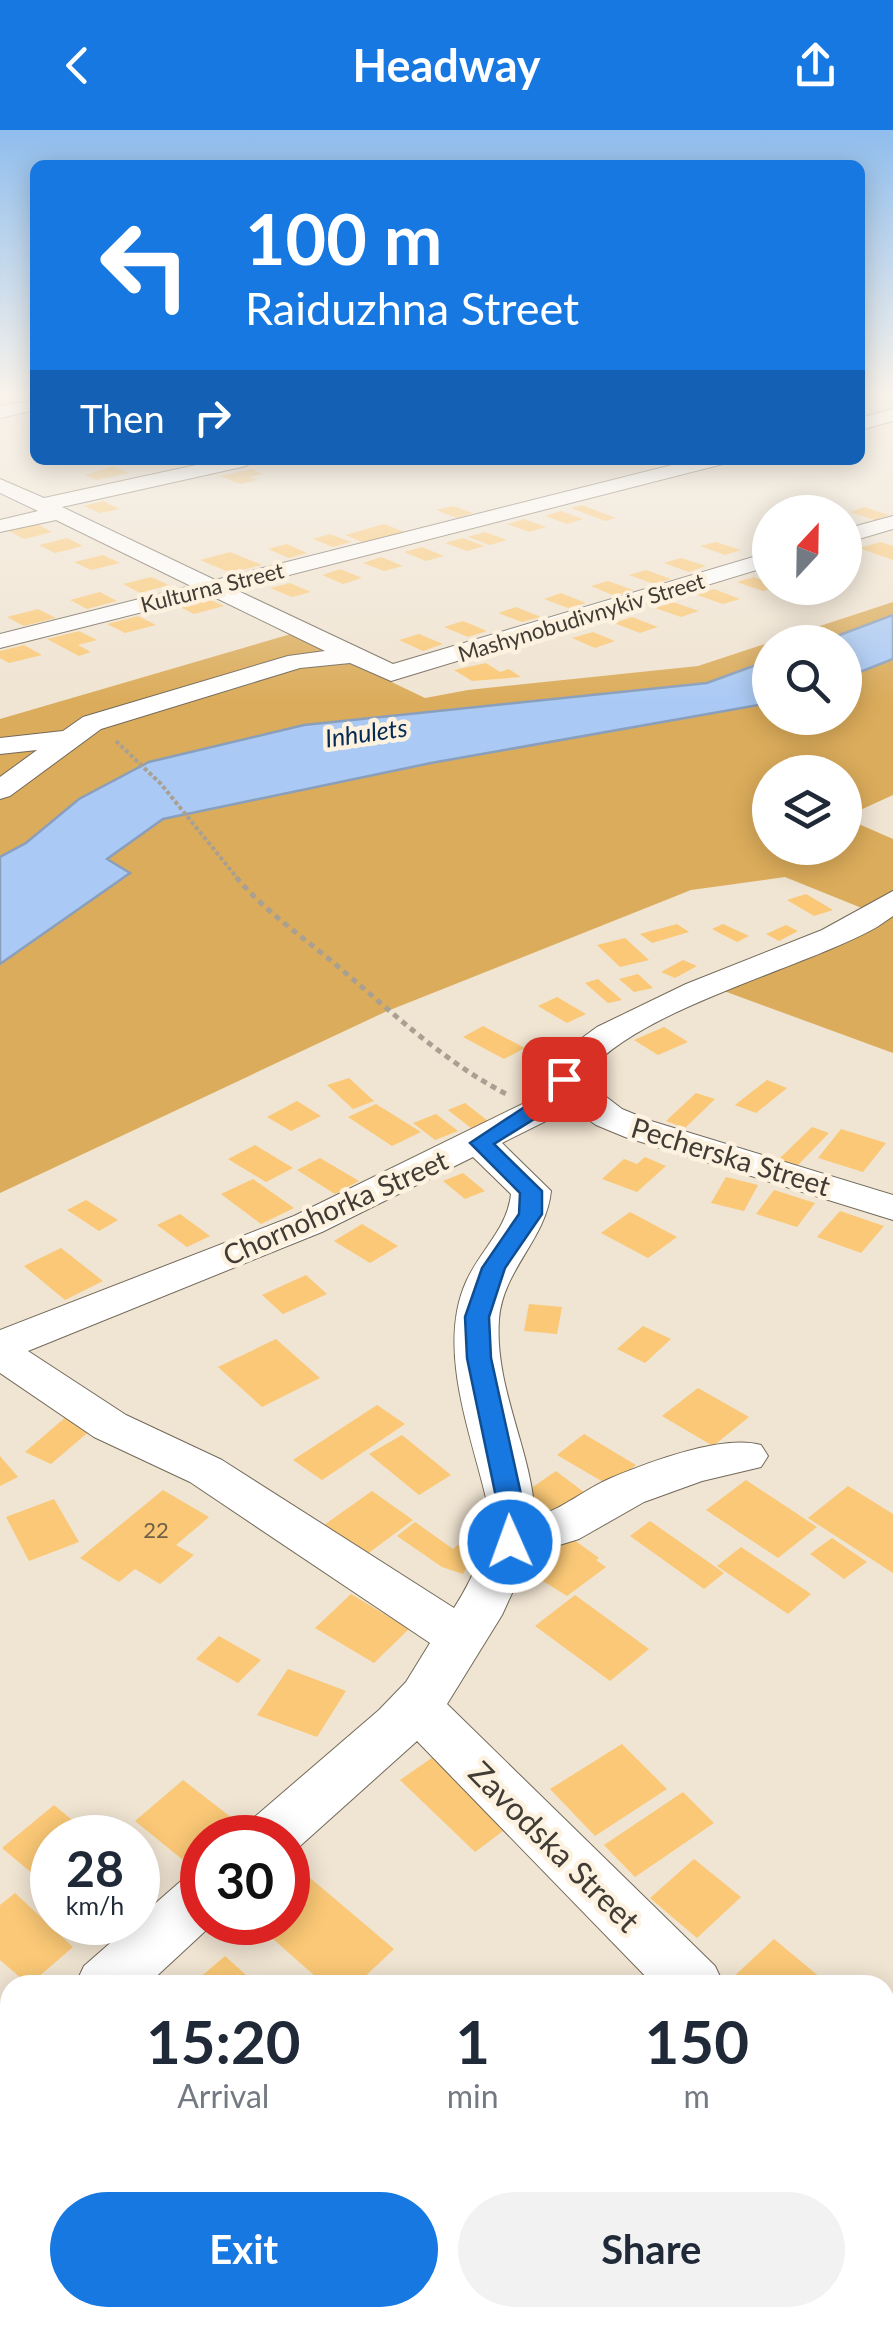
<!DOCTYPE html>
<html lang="en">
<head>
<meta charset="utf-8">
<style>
	body { margin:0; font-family:Lato,sans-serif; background:#f2f2f3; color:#1f2937; height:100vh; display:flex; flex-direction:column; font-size:38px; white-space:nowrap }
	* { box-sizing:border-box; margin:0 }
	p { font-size:32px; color:#747a83 }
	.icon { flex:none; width:55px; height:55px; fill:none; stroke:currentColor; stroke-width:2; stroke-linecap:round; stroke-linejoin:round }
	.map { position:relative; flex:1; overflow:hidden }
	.side { position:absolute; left:0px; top:1845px; width:895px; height:352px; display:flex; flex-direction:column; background:#fff; border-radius:30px 30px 0 0; box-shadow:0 5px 25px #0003 }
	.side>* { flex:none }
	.banner { position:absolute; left:30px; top:30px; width:835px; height:305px; border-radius:15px; box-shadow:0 5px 25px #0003; background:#1878e1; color:#fff; overflow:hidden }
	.needle { width:65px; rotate:22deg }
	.buttons { position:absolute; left:752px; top:365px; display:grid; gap:20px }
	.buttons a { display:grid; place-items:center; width:110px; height:110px; border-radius:50%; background:#fff; box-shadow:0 5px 25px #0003; font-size:50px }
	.speed { position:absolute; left:30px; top:1685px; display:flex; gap:20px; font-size:50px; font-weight:700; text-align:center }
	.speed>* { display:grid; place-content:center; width:130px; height:130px; border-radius:50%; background:#fff; box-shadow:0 5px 25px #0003; line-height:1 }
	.speed small { font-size:25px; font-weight:400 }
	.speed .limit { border:15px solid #d22; background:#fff; color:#111 }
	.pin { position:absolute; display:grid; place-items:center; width:85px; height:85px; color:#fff; margin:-42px; border-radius:20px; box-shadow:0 5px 15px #0006 }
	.me { position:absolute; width:110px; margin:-55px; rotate:358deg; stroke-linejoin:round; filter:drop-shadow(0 0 8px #0008) }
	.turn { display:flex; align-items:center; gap:35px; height:210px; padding:0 50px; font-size:45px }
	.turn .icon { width:130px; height:130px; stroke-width:2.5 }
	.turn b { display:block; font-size:70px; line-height:85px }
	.then { display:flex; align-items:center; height:95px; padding:0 50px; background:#0003; gap:20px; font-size:38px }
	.eta { display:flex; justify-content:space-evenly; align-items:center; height:170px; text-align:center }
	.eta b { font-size:60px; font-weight:700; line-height:70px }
	.action { display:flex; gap:20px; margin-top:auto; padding:20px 50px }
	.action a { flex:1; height:115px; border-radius:60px; background:#1878e1; color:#fff; font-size:40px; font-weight:700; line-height:115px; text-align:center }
	.action a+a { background:#f2f2f3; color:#1f2937 }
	header { display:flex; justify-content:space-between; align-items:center; height:130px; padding:0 50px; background:#1878e1; color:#fff; font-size:45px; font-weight:700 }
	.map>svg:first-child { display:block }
	.green { fill:#dbac5b }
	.water { fill:#aacaf5; stroke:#8a9fbb; stroke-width:2.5 }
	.building { fill:#fac876 }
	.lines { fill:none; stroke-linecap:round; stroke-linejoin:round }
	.minor-casing { stroke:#736959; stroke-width:2 }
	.path-far1 { stroke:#a9a092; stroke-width:4; stroke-dasharray:4 2.5; stroke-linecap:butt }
	.path { stroke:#a9a092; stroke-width:5; stroke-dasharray:6 5; stroke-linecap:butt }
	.minor { fill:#fff; fill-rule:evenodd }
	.route { fill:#1878e1; stroke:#104e92; stroke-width:2.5 }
	.labels { text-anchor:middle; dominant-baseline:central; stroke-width:9; stroke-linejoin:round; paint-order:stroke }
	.far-street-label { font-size:22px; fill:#413c35; stroke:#fdf1df }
	.number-label { font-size:22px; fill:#6f5f45 }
	.far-water-label { font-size:25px; font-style:italic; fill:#052a54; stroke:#fdf1df }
	.street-label { font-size:28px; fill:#413c35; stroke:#fdf1df }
	.near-street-label { font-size:32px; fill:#413c35; stroke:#fdf1df }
</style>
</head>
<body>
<header><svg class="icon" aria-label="back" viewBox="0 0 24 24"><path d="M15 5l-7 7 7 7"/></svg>Headway<svg class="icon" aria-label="share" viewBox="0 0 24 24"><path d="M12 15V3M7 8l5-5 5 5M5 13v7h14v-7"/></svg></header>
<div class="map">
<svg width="893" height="2197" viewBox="0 0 893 2197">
	<rect width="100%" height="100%" fill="#f0e4d2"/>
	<!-- green -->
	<path class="green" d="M893 472V485L820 512H770V530L707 553 304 595 149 632 79 669 26 713 0 727V589L291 504 425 568 468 560 698 536Z
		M893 529V665L845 687V642H770V718H845V688L893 709V923L713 857 874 783 785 747 691 760 385 882 0 1063V835L129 744 106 730 163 689 431 633 770 573V588H845V548Z"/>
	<!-- water -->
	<path class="water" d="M893 485V529L845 548V512H821Z
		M770 530V573L431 633 163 689 107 729 130 743 0 834V727L26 713 79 669 149 632 304 595 707 553Z"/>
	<!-- building -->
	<path class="building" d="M113 336 129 343 96 350 85 345Z
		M252 339 263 344 250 347 258 350 240 354 221 346Z
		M103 371 120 379 100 383 84 376Z
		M582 375 616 388 605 391 571 378Z
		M453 376 473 383 457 388 436 380Z
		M864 377 889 385 875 390 850 382Z
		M561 381 583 389 567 394 545 386Z
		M524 389 546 397 529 402 507 394Z
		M37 394 52 402 24 409 9 401Z
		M384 394 407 403 367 414 345 405Z
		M485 402 507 410 490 415 468 407Z
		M330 404 351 412 333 417 313 409Z
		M67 408 83 416 55 423 39 415Z
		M463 408 485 416 467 421 445 413Z
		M716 412 741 420 725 425 700 416Z
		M881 412 893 416V430L859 418Z
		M287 414 307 423 289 428 268 419Z
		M422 417 444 426 426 431 404 422Z
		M230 422 262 435 231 443 200 430Z
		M103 425 120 433 91 440 74 432Z
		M381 427 403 436 384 441 363 433Z
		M681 428 706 436 689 442 664 433Z
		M340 439 362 448 343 454 322 445Z
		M646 440 671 449 654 454 629 445Z
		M151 447 169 455 140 463 123 454Z
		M754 447 770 453V459L763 461 737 452Z
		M608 451 633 460 615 466 591 456Z
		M290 453 311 462 292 467 270 458Z
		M714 459 740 469 723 474 697 465Z
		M100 462 117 471 87 479 70 470Z
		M561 463 586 473 568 478 544 469Z
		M205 467 224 476 194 484 176 475Z
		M673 472 699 481 681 487 655 478Z
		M516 477 541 487 522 492 498 483Z
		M38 479 56 488 24 496 7 487Z
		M138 486 156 495 125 503 107 494Z
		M632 487 658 497 640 503 614 493Z
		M463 491 487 501 468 507 444 497Z
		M79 501 97 510 78 515 91 522 79 526 47 509Z
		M593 502 615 511 595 518 572 508Z
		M419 504 443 514 423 521 399 510Z
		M24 515 42 525 9 533 0 528V521Z
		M486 533 500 542 509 539 521 547 472 551 454 540Z
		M806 764 833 780 814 786 787 770Z
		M677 794 689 802 652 813 640 804Z
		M723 794 749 806 737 812 712 799Z
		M786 795 798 801 779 811 766 804Z
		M625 808 649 830 620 837 597 815Z
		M683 830 697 836 675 848 661 842Z
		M638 844 653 858 634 862 619 849Z
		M598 849 622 870 608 873 585 853Z
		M557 867 586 884 567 893 538 876Z
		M483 896 525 918 504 929 463 907Z
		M664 897 688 912 658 925 634 910Z
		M349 948 374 971 353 979 327 955Z
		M767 950 787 958 756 983 735 975Z
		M696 963 715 969 685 998 666 991Z
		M297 971 321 986 291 1001 267 987Z
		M465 973 488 991 471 998 448 980Z
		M376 974 421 1002 392 1016 348 987Z
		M436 984 458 1001 435 1010 413 993Z
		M812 997 829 1003 796 1037 778 1030Z
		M841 999 886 1013 863 1042 818 1028Z
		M255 1015 293 1038 266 1052 228 1029Z
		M645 1027 666 1036 637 1062 602 1049 624 1029 637 1034Z
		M320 1028 359 1051 335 1064 297 1040Z
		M463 1043 485 1061 465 1069 443 1051Z
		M726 1047 758 1055 744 1081 711 1073Z
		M253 1049 294 1078 261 1094 221 1064Z
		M774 1060 815 1073 797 1097 756 1084Z
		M86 1070 118 1090 99 1101 67 1080Z
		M840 1081 884 1096 861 1123 817 1107Z
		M630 1082 677 1107 648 1128 601 1103Z
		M180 1084 210 1106 187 1117 157 1095Z
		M362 1094 398 1116 370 1133 334 1111Z
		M61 1118 103 1151 65 1170 24 1136Z
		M306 1145 327 1164 283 1184 262 1165Z
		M529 1174 562 1177 557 1204 524 1201Z
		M643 1196 671 1209 645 1233 617 1219Z
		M276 1209 320 1248 262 1277 218 1237Z
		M698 1258 749 1287 713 1316 662 1286Z
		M377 1275 405 1294 322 1350 293 1330Z
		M67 1286 92 1299 51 1334 25 1322Z
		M584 1304 636 1335 610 1356 557 1325Z
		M402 1305 451 1345 419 1365 369 1324Z
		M0 1326 18 1347 0 1356Z
		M556 1341 589 1366 557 1388 524 1363Z
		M746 1350 817 1397 778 1428 706 1380Z
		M848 1356 893 1384V1443L808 1388Z
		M163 1360 209 1387 176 1415 194 1425 160 1454 135 1439 119 1452 80 1428Z
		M372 1361 413 1390 366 1425 324 1395Z
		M54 1369 79 1412 29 1431 6 1387Z
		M650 1391 724 1443 704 1459 630 1406Z
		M415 1392 453 1419 458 1415 475 1422 463 1444 442 1437 397 1406Z
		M570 1407 599 1428 596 1430 606 1437 567 1466 525 1440Z
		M832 1408 867 1432 844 1449 810 1424Z
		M741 1417 811 1464 788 1484 717 1436Z
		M351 1464 409 1499 374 1533 315 1498Z
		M575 1465 649 1519 610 1551 535 1496Z
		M219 1506 261 1530 238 1553 196 1529Z
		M288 1539 346 1561 317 1607 257 1585Z
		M622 1614 667 1659 595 1706 550 1659Z
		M436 1625 511 1695 475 1722 400 1650Z
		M183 1650 232 1688 209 1708H202V1713L183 1730 135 1691Z
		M683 1662 714 1693 635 1747 604 1715Z
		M54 1675 94 1708H52V1760L2 1718Z
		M694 1729 741 1767 697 1808 650 1768Z
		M138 1742 159 1760 138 1779Z
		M309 1747 394 1819 356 1855H325L254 1792H288V1766Z
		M15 1763 73 1817 29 1855 0 1830V1775Z
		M774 1809 821 1848 814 1855 727 1853Z
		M225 1826 257 1855H191Z
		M885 1907 893 1913V1945L885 1955Z
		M780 2188H854L846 2197H790Z"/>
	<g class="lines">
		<!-- minor casing -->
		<g class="minor-casing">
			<path id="minor" d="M35 270V280L0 288V276Z
				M893 279V291L860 300V288Z
				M219 330H256L246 336 62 377 215 450 692 330H726L723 334 234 459 393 534 770 422V436L391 551 350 533 300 538 101 599 10 666 0 669V647L37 620 0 624V608L63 601 83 587 288 526 325 521 210 465 0 518V504L191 456 56 390 0 402V390L38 381 0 363V349L44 368Z
				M893 386V399L845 413V399Z
				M893 761V786L877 797C803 839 627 882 583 949L622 979 651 991 893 1065V1090L625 1007 596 995 572 978 502 1013 551 1061C546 1110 503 1139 499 1189 494 1258 532 1320 535 1387 563 1379 585 1359 611 1348 649 1332 723 1304 761 1315L768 1326 761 1337 702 1351 644 1372 579 1409 530 1424 502 1485 447 1574 715 1836 724 1855H654L417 1611 290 1725 288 1708H242L250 1691 379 1580 406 1552 430 1513 190 1352 94 1307 0 1243V1200L294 1086 553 959 547 949 567 919 597 897 686 854 822 800ZM473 1027 511 1064C507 1100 480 1120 466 1152 436 1219 472 1306 487 1372 488 1413 476 1444 454 1478L222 1330 126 1285 28 1221 322 1102Z
				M202 1743V1792H215L147 1855H75L84 1836 182 1750Z
				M10 1911V1974L0 1978V1915Z
				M885 2015 893 2018V2087L885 2084Z"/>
		</g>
		<!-- path-far1 -->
		<path class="path-far1" d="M116 611 161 654 238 749"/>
		<!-- path -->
		<path class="path" d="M236 747C264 780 296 802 329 829 388 878 439 929 508 965"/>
		<!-- minor -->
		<use href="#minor" class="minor"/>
	</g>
	<!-- sky -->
	<linearGradient id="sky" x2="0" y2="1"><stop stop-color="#8fbded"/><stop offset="0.46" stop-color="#f8f3eb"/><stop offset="1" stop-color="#f8f3eb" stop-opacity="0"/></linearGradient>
	<rect width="893" height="571" fill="url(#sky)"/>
	<!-- route -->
	<path class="route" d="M564 943 572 945 585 964 582 968 544 983 494 1014 542 1061V1084L505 1138 489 1187 491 1228 528 1396 520 1419H501L497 1412 501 1396 497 1372 467 1228 465 1187 482 1138 519 1084 520 1063 470 1013 529 974 562 961 554 949Z"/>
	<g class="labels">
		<!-- far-street labels -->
		<g class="far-street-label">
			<text transform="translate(212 457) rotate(-14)">Kulturna Street</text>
			<text transform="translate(581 487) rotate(-17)">Mashynobudivnykiv Street</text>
		</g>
		<!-- number labels -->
		<g class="number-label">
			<text x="156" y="1399">22</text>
		</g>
		<!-- far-water labels -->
		<g class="far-water-label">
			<text transform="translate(366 602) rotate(-8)">Inhulets</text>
		</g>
		<!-- street labels -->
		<g class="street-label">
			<text transform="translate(731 1026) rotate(17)">Pecherska Street</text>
			<text transform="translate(335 1077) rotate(-24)">Chornohorka Street</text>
		</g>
		<!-- near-street labels -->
		<g class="near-street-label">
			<text transform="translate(555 1716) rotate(45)">Zavodska Street</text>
		</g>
	</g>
</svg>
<div class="buttons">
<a><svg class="needle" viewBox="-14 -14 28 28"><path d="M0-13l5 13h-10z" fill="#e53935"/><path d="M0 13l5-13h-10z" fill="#747a83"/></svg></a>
<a><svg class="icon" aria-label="search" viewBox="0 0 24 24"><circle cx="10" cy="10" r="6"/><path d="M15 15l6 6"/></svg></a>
<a><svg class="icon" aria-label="layers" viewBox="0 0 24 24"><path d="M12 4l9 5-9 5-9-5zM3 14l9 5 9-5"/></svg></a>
</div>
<div class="speed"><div>28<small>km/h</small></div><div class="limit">30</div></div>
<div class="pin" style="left:564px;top:949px;background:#d93025"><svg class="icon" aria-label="arrive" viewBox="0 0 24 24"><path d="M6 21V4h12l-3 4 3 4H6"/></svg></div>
<svg class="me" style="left:510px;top:1412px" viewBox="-20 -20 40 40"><circle r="17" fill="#1878e1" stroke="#fff" stroke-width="3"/><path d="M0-11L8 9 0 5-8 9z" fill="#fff"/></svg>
<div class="banner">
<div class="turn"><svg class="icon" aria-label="left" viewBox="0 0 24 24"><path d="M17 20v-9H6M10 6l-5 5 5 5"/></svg><div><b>100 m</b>Raiduzhna Street</div></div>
<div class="then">Then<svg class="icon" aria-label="right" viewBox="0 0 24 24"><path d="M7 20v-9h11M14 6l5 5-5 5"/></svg></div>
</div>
<section class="side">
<div class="eta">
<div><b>15:20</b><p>Arrival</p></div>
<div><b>1</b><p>min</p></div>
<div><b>150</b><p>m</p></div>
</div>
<div class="action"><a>Exit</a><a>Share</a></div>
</section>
</div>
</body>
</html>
